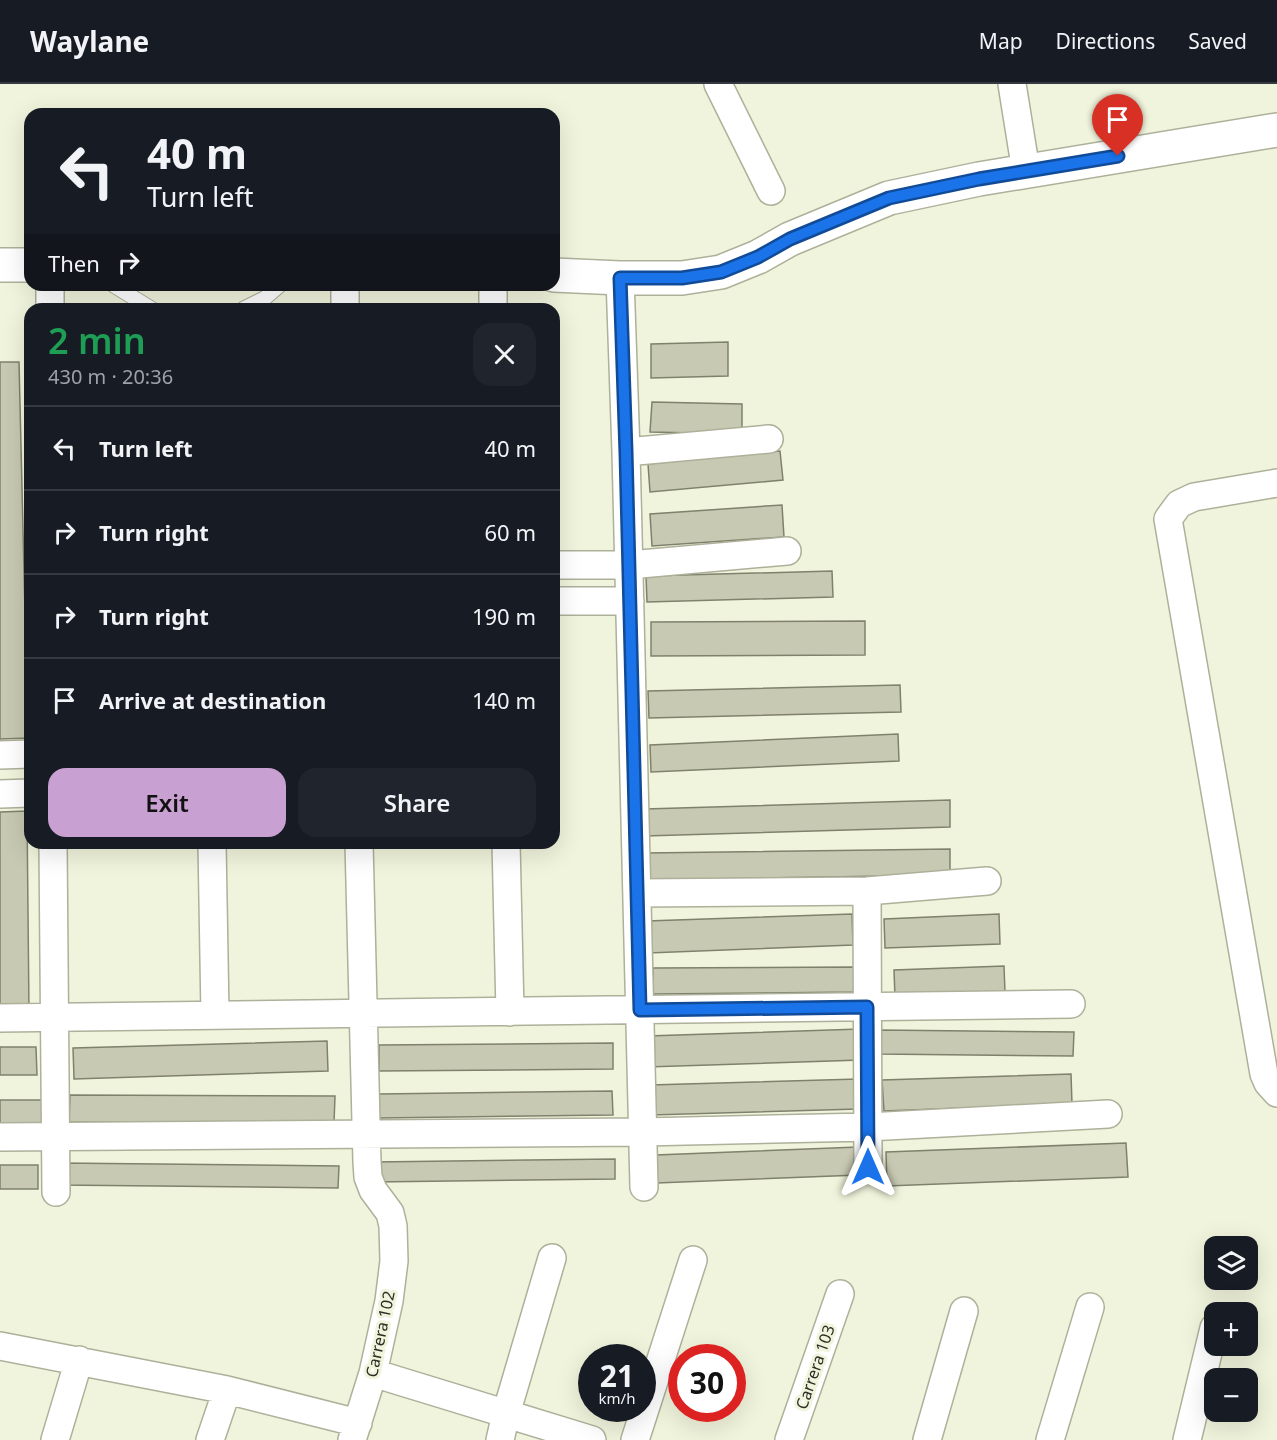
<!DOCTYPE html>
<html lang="en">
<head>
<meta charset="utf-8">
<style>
	body { margin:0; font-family:"Noto Sans",sans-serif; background:#20242c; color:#f1f3f6; height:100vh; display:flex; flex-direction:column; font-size:22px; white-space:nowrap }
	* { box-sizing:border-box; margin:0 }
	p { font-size:20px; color:#9ea1a6 }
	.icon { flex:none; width:33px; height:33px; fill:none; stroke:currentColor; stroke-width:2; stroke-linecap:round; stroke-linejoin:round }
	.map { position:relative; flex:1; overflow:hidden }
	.panel { position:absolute; left:24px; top:219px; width:536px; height:546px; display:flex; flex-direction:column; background:#171b24; border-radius:18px; box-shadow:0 6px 24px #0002 }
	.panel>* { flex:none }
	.hud { position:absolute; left:24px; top:24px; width:536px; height:183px; border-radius:18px; box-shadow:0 6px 24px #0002; background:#171b24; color:#f1f3f6; overflow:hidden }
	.buttons { position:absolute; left:1204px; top:1152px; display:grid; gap:12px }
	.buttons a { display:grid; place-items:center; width:54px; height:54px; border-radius:12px; background:#171b24; box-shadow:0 6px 24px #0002; font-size:30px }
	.speed { position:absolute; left:578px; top:1260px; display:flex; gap:12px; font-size:30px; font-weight:700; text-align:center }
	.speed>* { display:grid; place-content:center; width:78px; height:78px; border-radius:50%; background:#171b24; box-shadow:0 6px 24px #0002; line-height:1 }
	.speed small { font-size:15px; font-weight:400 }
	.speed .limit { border:9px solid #d22; background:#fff; color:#111 }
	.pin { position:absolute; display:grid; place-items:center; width:51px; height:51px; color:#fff; margin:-62px -26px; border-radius:50% 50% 50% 0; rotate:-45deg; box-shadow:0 0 6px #0007 }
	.pin .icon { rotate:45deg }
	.me { position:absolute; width:66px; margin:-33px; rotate:0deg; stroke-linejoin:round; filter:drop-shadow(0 0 4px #0008) }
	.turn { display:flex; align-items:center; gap:21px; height:126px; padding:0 24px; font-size:27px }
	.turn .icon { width:78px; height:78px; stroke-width:2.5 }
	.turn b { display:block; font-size:42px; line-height:51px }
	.then { display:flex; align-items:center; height:57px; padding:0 24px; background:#0003; gap:12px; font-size:22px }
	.round { display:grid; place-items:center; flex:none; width:63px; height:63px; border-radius:18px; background:#20242c }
	.summary { display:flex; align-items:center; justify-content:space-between; height:102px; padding:0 24px }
	h1 { font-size:36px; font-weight:600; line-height:45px; color:#1e9e55 }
	.button { display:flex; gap:12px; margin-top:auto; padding:12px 24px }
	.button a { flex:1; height:69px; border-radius:18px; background:#c8a0d1; color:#111; font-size:24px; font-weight:600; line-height:69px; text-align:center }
	.button a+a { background:#20242c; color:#f1f3f6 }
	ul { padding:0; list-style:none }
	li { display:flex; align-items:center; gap:18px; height:84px; padding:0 24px; border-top:2px solid #363941 }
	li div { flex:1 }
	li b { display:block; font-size:22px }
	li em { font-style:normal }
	header { display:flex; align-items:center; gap:36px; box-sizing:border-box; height:84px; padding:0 30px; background:#171b24; border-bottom:2px solid #363941 }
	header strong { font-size:28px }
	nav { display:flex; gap:33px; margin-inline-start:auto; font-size:21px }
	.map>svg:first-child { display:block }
	.green { fill:#c3c797 }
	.building { fill:#c7c9b2; stroke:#7f816c; stroke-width:1.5 }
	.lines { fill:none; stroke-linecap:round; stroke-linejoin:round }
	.service-casing { stroke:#aeb09a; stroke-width:16 }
	.minor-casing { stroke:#aeb09a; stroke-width:30 }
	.tertiary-casing { stroke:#aeb09a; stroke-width:36 }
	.service { stroke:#fff; stroke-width:14 }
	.minor { stroke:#fff; stroke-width:27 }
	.tertiary { stroke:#fff; stroke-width:33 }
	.route-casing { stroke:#114b97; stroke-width:15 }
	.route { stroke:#1a73e8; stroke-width:10 }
	.labels { text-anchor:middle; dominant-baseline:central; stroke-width:6; stroke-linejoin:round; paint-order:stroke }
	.street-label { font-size:16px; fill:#2c2d25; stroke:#f1f4dc }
</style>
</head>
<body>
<header>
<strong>Waylane</strong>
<nav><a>Map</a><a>Directions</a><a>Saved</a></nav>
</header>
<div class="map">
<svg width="1277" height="1356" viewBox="0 0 1277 1356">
	<rect width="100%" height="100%" fill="#f1f4dc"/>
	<!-- green -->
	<path class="green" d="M60 220 320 223 321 225H60Z"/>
	<!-- building -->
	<path class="building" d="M728 258V292L651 294V260Z
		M0 278H19L28 654 0 655Z
		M652 318 742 320V350L650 348Z
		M780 367 783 396 650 408 648 380Z
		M782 421 784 453 652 462 650 430Z
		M832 487 833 513 647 518 646 492Z
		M865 537V571L651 572V538Z
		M900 601 901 628 649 634 648 607Z
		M898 650 899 677 651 688 650 661Z
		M950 716V743L645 752V725Z
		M27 727 29 928H0V728Z
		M950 765V791L645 796V769Z
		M852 830 853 861 648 869 647 837Z
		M999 830 1000 860 885 864 884 835Z
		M1004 882 1005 909 895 914 894 886Z
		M855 883 856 908 653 910V884Z
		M860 945 861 976 647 983V952Z
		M878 946 1074 948 1073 972 877 970Z
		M327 957 328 987 74 995 73 964Z
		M613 959V985L379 987V961Z
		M0 963H36L37 991H0Z
		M1071 990 1072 1020 884 1027 882 996Z
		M858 995V1025L651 1031 650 1001Z
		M612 1007 613 1031 379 1034V1010Z
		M70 1011 335 1012 334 1039 69 1038Z
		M0 1016H43V1040L0 1039Z
		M1126 1059 1128 1093 887 1102 886 1068Z
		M858 1063 859 1091 657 1099 656 1071Z
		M615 1075V1095L374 1098V1078Z
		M59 1079 339 1082 338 1104 58 1101Z
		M0 1081H38V1105H0Z"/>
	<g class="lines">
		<!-- service casing -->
		<g class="service-casing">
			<path id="service" d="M113 201 152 225
				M243 225 265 214 280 201"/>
		</g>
		<!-- minor casing -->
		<g class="minor-casing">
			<path id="minor" d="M718 0 771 107
				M1012 0 1026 87
				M620 194 626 368 644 1103
				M345 201V225
				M493 201V225
				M50 225V201
				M626 368 769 355
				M1277 399 1194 413 1179 420 1168 435 1264 990 1268 999 1277 1009
				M554 481H629L787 467
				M554 517H630
				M0 671 30 670
				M0 710 30 709
				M53 759 56 1108
				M212 759 215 931
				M506 759 510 928
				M867 807 868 1083
				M637 809 867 807 987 797
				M0 934 1071 920
				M0 1053 642 1048 868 1043 1108 1030
				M0 1262 227 1306 358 1339
				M373 1289 592 1356
				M55 1356 79 1276
				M210 1356 227 1306
				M352 1356 373 1289 389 1217 394 1177 393 1142 390 1129 373 1106 368 1093 367 1078 359 759
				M500 1356 506 1330 552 1174
				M635 1356 693 1176
				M789 1356 840 1210
				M927 1356 964 1227
				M1050 1356 1090 1223
				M1187 1356 1214 1244"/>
		</g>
		<!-- tertiary casing -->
		<g class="tertiary-casing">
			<path id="tertiary" d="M0 181H30
				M554 191 620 194H682L721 188 758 173 790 155 889 114 979 95 1277 46"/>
		</g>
		<!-- service -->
		<use href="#service" class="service"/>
		<!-- minor -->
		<use href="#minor" class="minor"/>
		<!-- tertiary -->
		<use href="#tertiary" class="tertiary"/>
	</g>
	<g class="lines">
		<!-- route casing -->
		<g class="route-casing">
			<path id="route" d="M868 1083 867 923 640 926 626 368 620 194H682L721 188 758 173 790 155 889 114 979 95 1118 72"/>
		</g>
		<!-- route -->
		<use href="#route" class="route"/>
	</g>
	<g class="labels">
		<!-- street labels -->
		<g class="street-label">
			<text transform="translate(380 1250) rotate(-78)">Carrera 102</text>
			<text transform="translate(815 1283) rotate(-71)">Carrera 103</text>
		</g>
	</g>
</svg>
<div class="buttons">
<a><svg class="icon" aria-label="layers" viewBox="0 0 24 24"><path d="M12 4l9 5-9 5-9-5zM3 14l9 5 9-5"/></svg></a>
<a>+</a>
<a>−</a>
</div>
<div class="speed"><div>21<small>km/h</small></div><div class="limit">30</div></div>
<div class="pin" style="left:1118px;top:72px;background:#d93025"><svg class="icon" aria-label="arrive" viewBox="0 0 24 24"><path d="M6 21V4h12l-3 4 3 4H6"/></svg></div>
<svg class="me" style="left:868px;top:1083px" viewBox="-20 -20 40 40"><path d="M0-17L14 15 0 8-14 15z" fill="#1a73e8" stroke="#fff" stroke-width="4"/></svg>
<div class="hud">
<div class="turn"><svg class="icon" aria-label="left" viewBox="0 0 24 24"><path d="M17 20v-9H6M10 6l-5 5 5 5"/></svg><div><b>40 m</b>Turn left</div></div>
<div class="then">Then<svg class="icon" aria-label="right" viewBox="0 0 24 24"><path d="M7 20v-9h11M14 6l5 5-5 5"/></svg></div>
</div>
<section class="panel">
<div class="summary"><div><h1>2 min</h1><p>430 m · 20:36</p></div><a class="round"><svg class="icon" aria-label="close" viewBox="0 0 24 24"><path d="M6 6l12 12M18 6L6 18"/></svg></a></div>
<ul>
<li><svg class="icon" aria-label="left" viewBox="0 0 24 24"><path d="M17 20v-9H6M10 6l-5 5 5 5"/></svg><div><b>Turn left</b></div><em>40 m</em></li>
<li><svg class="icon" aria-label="right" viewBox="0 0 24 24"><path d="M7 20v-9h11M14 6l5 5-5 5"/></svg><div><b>Turn right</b></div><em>60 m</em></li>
<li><svg class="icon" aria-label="right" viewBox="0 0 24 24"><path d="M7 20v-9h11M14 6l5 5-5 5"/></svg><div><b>Turn right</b></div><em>190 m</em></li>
<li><svg class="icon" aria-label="arrive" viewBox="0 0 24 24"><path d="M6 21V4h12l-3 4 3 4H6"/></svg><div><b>Arrive at destination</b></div><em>140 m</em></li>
</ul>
<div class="button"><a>Exit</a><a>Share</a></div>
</section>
</div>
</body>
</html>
